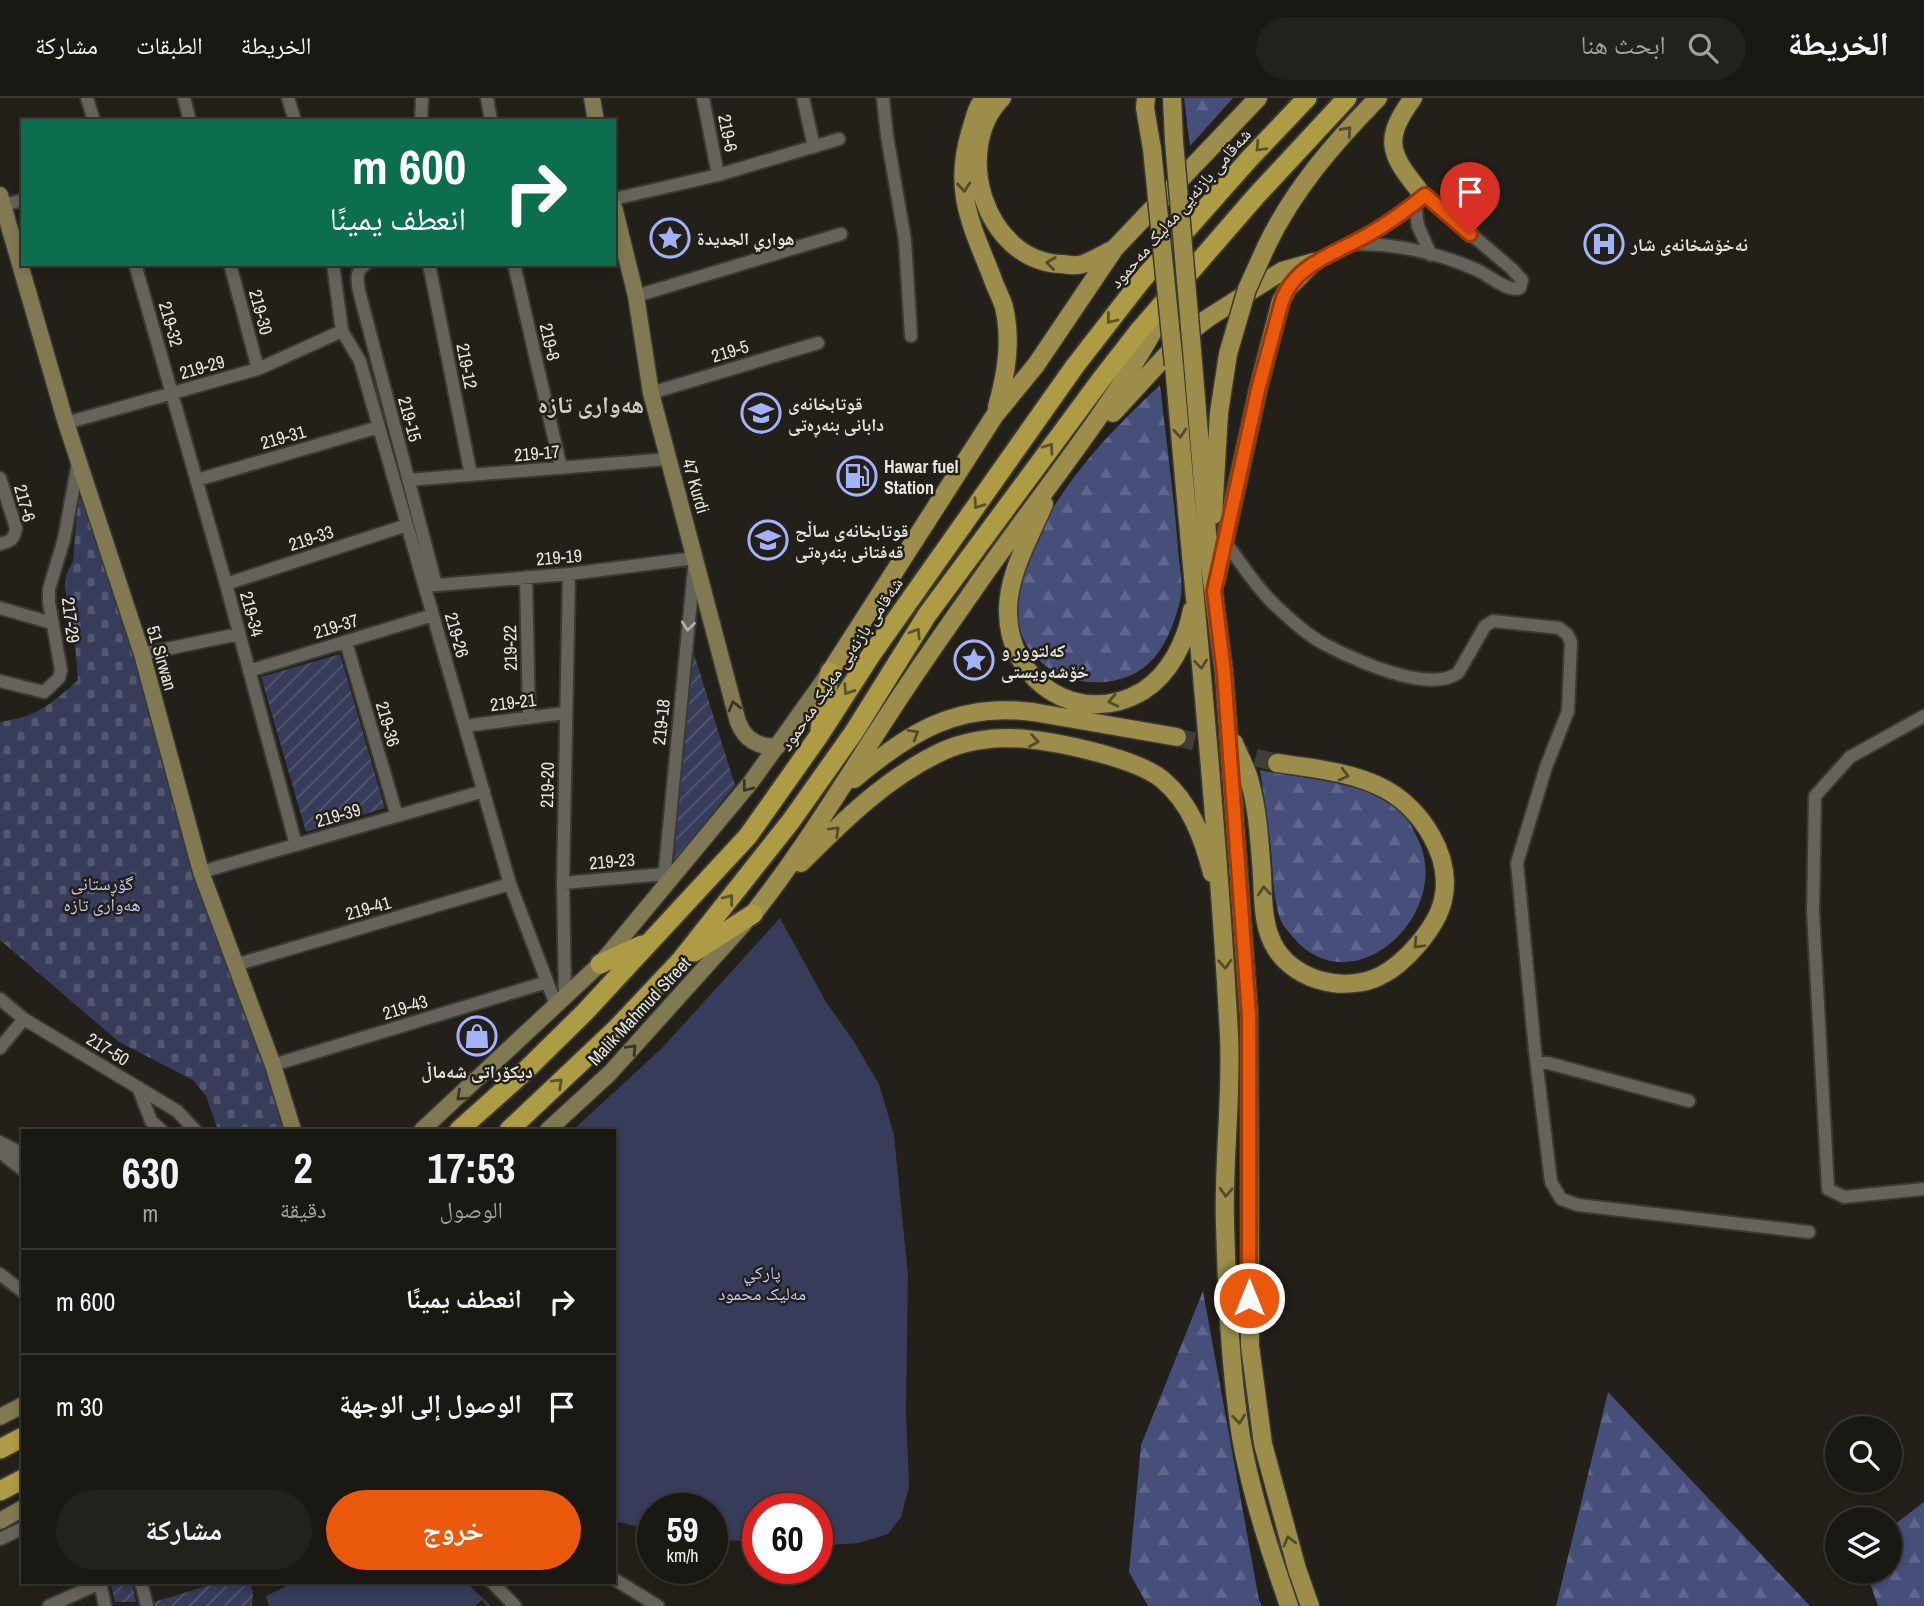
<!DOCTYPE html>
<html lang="ar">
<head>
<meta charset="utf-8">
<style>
	body { margin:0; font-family:"Archivo Narrow","Noto Naskh Arabic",sans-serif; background:#23211b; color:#f1f3f6; direction:rtl; height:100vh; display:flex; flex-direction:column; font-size:26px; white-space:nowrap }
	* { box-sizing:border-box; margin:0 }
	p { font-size:23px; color:#9fa09f }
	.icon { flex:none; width:38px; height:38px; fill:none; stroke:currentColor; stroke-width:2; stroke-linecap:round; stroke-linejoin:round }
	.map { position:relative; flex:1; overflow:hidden; direction:ltr }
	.side { position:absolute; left:21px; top:1031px; width:595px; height:455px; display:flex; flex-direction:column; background:#1a1812; border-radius:0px; box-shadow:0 4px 10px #0003,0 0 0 2px #383732; direction:rtl }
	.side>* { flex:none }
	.top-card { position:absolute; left:21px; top:21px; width:595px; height:147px; border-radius:0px; box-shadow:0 4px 10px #0003,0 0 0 2px #383732; direction:rtl; background:#0b6e4f; color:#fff; overflow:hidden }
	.tools { position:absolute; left:1825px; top:1318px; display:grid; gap:14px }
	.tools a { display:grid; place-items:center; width:77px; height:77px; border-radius:50%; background:#1a1812; box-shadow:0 4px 10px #0003,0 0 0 2px #383732; font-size:35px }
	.speed { position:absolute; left:637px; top:1395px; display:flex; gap:14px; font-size:35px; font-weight:700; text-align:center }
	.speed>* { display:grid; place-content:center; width:91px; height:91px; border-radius:50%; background:#1a1812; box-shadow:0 4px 10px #0003,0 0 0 2px #383732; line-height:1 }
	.speed small { font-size:18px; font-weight:400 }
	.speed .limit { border:10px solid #d22; background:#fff; color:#111 }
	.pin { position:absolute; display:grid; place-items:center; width:60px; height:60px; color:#fff; margin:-72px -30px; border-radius:50% 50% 50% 0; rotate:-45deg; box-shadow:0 0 7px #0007 }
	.pin .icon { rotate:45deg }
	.me { position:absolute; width:77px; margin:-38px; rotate:0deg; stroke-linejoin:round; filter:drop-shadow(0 0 5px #0008) }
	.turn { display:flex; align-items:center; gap:24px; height:147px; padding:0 35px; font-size:32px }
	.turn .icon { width:91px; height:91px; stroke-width:2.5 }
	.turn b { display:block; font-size:49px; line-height:60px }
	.eta { display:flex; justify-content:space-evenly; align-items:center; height:119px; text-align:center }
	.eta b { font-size:42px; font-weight:700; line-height:49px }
	.button { display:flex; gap:14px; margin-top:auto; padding:14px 35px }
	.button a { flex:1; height:80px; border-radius:42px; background:#ea580c; color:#fff; font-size:28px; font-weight:700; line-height:80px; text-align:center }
	.button a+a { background:#23211b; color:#f1f3f6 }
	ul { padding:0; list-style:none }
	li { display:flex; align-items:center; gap:21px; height:105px; padding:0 35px; border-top:2px solid #383732 }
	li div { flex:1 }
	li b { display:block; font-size:26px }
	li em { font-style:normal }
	header { display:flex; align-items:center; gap:42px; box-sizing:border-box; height:98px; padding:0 35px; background:#1a1812; border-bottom:2px solid #383732 }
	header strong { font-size:33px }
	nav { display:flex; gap:38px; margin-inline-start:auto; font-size:24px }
	.search { width:490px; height:63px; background:#23211b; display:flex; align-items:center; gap:18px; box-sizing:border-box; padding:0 24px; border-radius:38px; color:#9fa09f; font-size:26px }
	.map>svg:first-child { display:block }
	.forest { fill:url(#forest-firs) }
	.cemetery { fill:url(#cemetery-stones) }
	.park { fill:#363c5a }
	.garden { fill:url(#garden-furrows) }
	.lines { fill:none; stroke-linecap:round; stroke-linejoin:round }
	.primary-tunnel { stroke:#3f3e36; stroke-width:18; stroke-dasharray:18 9; stroke-linecap:butt }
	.minor-casing { stroke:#3b3934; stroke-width:16 }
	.secondary-casing { stroke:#3b3934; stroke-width:19 }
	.primary-casing { stroke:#3b3934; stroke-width:21 }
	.trunk-casing { stroke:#3b3934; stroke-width:23 }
	.minor { stroke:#65635a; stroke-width:12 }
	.secondary { stroke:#817952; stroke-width:16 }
	.primary { stroke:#9c8e4a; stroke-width:18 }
	.trunk { stroke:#ae9c44; stroke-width:19 }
	.primary-bridge-casing { stroke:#3b3934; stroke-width:21; stroke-linecap:butt }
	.primary-bridge { stroke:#9c8e4a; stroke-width:18 }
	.oneway { stroke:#534c2c }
	.oneway2 { stroke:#5a522a }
	.oneway3 { stroke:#b2b1aa }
	.oneway4 { stroke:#3a3626 }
	.route-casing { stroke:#983908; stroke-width:18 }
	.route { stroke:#ea580c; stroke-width:12 }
	.labels { text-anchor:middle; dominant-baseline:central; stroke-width:5; stroke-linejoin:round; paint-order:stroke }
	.street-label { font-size:18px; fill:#e6e5df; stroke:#222018 }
	.poi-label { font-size:18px; font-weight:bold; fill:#e6e5df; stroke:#222018; text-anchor:start }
	.park-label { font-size:18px; fill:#c0caf5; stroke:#222018 }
	.district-label { font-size:24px; font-weight:bold; fill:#d0cdc2; stroke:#222018 }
</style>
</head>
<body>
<header>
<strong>الخريطة</strong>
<div class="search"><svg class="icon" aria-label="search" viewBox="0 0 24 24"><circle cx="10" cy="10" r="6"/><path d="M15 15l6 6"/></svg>ابحث هنا</div>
<nav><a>الخريطة</a><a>الطبقات</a><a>مشاركة</a></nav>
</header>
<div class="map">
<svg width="1924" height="1508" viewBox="0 0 1924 1508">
	<defs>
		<pattern id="forest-firs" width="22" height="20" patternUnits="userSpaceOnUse" patternTransform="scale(1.75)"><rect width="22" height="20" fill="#464e7a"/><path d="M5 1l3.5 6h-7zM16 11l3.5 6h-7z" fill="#61678c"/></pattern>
		<pattern id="cemetery-stones" width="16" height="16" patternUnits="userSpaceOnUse" patternTransform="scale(1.75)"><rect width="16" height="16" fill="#363c5a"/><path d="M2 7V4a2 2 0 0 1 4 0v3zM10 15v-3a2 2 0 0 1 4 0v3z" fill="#535871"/></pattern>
		<pattern id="garden-furrows" width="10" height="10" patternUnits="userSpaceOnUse" patternTransform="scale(1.75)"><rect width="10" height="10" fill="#363c5a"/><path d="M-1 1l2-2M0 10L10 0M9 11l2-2" fill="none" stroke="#535871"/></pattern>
	</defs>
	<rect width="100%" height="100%" fill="#222018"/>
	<!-- forest -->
	<path class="forest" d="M1184 0H1233L1190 48Z
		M1160 287C1166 342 1174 396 1178 451 1179 465 1183 484 1181 498 1176 523 1164 556 1142 571 1093 604 1016 573 1017 510 1018 494 1023 479 1028 464 1052 393 1106 338 1160 287Z
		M1260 672C1299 680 1362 684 1394 706 1405 715 1412 728 1418 741 1454 816 1352 911 1292 838 1289 834 1284 829 1282 825 1273 806 1273 773 1271 752 1268 725 1264 699 1260 672Z
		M1203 1193 1259 1502 1262 1508H1148L1129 1474 1141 1347Z
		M1608 1294 1810 1508H1556Z
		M1924 1404V1508H1878L1866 1474H1890V1430Z"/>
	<!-- cemetery -->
	<path class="cemetery" d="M88 396 117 479 289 1032H218L206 998 193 982 119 944 0 842V624C38 618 50 607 78 582L74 535 65 491 66 477 73 463 78 402Z"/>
	<!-- park -->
	<path class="park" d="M780 820 826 904 853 942 879 986 894 1037 908 1177 906 1312 909 1389 901 1419 888 1436 859 1445 817 1448V1410H758V1444L712 1441V1410H653V1432L614 1423V1032H573L662 950Z
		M295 1484H466L491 1508H487L482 1502 475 1508H269L266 1498Z"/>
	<!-- garden -->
	<path class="garden" d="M690 543 735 687 674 764Z
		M340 556 385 710 306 734 261 579Z
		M110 1484H132L136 1504H115Z
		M220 1484H250L253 1495 252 1508H155L154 1504Z"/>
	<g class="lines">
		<!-- primary-tunnel -->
		<path class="primary-tunnel" d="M1177 639 1277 665"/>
		<!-- minor casing -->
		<g class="minor-casing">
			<path id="minor" d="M87 0 94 23
				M184 0 190 23
				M288 0 295 23
				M487 0 491 23
				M703 0 718 77
				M803 0 814 49
				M883 0 887 38 905 142 911 238
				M421 23 422 0
				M614 101 718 77 839 41
				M1415 105 1418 128 1431 157
				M4 107 23 102
				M1352 146C1394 145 1439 155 1477 172 1489 177 1508 195 1520 190L1522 182 1512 171 1418 91
				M1314 164 1369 137 1425 97
				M135 166 226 486 296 747
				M230 166 258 271
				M333 166 342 233 360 263 510 786 556 907
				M366 166C355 173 357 182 359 193L436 487
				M429 166 471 377
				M514 166 561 370
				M636 198 841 136
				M651 295 818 245
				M66 325 258 271 342 233
				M0 380 16 430C14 442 11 443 0 446
				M197 382 379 329
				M408 382 668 361
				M1225 444C1241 464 1256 490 1275 507 1290 521 1308 538 1326 547 1355 562 1428 596 1458 575L1485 528 1493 523 1559 530 1567 536 1571 544 1568 613 1546 669 1517 765 1535 953 1551 1084 1561 1101 1578 1107 1809 1134
				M526 479 529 620
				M226 486 407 427
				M425 488 569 476 695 460 663 792
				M0 510 52 525
				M346 544 397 718
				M142 556 239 536
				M249 573 433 517
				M0 583 44 594 59 580 61 572 49 505V491L64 441 78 365
				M1924 618 1850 659 1815 698 1813 814 1828 1091 1844 1099 1924 1091
				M465 628 565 615
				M201 774 484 693
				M563 785 664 776
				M235 867 510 786
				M565 898 563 785 569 476
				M0 901 24 921 177 1013 195 1032
				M0 950 24 921
				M1537 965H1548L1689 1003
				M273 967 547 884
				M138 989 151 1023 161 1032
				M0 1044 23 1056
				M0 1054 23 1072
				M0 1176 23 1194
				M0 1441 23 1430
				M614 1481 658 1508
				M100 1484 105 1508
				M141 1484 147 1508
				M492 1484 515 1508
				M49 1508 100 1485"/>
		</g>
		<!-- secondary casing -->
		<g class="secondary-casing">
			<path id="secondary" d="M592 0 596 23
				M0 97 66 325 142 556 201 774 273 967 293 1032
				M614 109 636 198 651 295 738 624C745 642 759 650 778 648
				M422 1032 600 866 751 684 829 575
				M548 1032 610 975 744 826
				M0 1319 23 1307
				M0 1423 23 1410"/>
		</g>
		<!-- primary casing -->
		<g class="primary-casing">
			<path id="primary" d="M984 0C976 10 974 23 970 35 953 93 971 126 992 179 995 189 1001 199 1004 209 1012 243 1006 277 997 309
				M1002 0C951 51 985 164 1062 166 1068 167 1077 168 1083 166 1093 163 1103 156 1112 152
				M1146 0 1145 10 1152 51
				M1172 0 1174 43
				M1413 0C1384 40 1388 54 1418 91
				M1266 149C1293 92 1334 45 1378 0
				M1193 264 1209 459 1224 575 1249 918 1250 1248 1263 1346 1297 1471 1310 1508
				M1174 267C1193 490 1217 713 1229 937 1232 1000 1223 1063 1225 1126 1227 1196 1230 1269 1241 1339 1251 1396 1270 1453 1289 1508
				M1113 315 1183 239 1208 220 1282 173 1314 164
				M1044 406C1030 439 1008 476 1008 512 1007 583 1079 631 1143 593 1170 576 1186 543 1192 512
				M1213 417 1219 315 1228 256
				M1216 483 1258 292 1281 203 1288 190 1314 164
				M830 574 995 317 1036 267 1115 150 1258 0
				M1234 645C1239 658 1247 671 1250 684 1257 710 1259 737 1261 763 1264 792 1260 826 1276 851 1286 867 1305 879 1323 883 1340 888 1365 886 1380 878 1405 866 1437 829 1443 802 1453 758 1421 711 1385 691 1353 674 1313 670 1277 665
				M854 681C910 634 957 604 1033 614L1177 639
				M801 765C844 722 887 679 943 653 963 644 988 640 1010 640 1048 641 1135 659 1163 682 1191 706 1203 740 1212 775
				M753 816C806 749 849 676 896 605 922 565 950 526 977 487 1042 393 1116 307 1168 206"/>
		</g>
		<!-- trunk casing -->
		<g class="trunk-casing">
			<path id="trunk" d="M820 631 830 574
				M694 854 753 816
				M600 866 642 847
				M459 1032 523 975 585 914 748 738 818 639 871 557 1075 268 1141 183 1250 60 1307 0
				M509 1032 616 931 681 862 791 723 854 634 927 517 1103 279 1138 234 1256 98 1347 0
				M0 1351 23 1339
				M0 1393 23 1381"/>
		</g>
		<!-- minor -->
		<use href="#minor" class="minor"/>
		<!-- secondary -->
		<use href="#secondary" class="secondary"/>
		<!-- primary -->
		<use href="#primary" class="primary"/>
		<!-- trunk -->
		<use href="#trunk" class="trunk"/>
		<!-- primary-bridge casing -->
		<g class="primary-bridge-casing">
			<path id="primary-bridge" d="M1174 43 1193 264
				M1152 51 1174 267
				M1228 256 1247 191 1266 149"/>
		</g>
		<!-- primary-bridge -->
		<use href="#primary-bridge" class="primary-bridge"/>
	</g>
	<!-- one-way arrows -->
	<defs><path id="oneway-chevron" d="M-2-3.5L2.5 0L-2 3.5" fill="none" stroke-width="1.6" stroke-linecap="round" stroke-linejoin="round" transform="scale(1.75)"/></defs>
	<g class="oneway">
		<use href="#oneway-chevron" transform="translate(1347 33) rotate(-48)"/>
		<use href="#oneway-chevron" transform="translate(964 89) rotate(85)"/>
		<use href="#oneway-chevron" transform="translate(1051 165) rotate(-172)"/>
		<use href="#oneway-chevron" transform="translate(1180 335) rotate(85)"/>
		<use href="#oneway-chevron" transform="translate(1201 566) rotate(84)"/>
		<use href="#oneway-chevron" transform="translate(1113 603) rotate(167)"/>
		<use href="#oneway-chevron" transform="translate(914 636) rotate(-30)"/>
		<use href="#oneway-chevron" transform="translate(1034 643) rotate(9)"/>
		<use href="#oneway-chevron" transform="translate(1344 677) rotate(14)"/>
		<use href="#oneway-chevron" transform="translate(835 733) rotate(-44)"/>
		<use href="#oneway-chevron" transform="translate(1264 793) rotate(-95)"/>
		<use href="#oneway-chevron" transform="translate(1418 846) rotate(133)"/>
		<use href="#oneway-chevron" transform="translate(1225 866) rotate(87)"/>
		<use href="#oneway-chevron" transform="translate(1226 1094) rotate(93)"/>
		<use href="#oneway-chevron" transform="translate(1239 1321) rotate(84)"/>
		<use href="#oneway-chevron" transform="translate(1289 1443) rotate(-105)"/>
	</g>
	<g class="oneway2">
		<use href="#oneway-chevron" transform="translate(1260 49) rotate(133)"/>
		<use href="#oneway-chevron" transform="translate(1111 221) rotate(128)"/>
		<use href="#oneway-chevron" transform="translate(1049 350) rotate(-54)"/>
		<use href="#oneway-chevron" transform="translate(978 406) rotate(125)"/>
		<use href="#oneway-chevron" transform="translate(916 535) rotate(-58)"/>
		<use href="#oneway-chevron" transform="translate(848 592) rotate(123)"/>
		<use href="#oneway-chevron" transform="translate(729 801) rotate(-52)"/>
		<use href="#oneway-chevron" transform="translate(558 985) rotate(-44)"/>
	</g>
	<use class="oneway3" href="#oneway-chevron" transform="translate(688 528) rotate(96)"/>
	<g class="oneway4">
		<use href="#oneway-chevron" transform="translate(734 608) rotate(-105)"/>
		<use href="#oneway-chevron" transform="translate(747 689) rotate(128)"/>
		<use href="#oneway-chevron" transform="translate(632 951) rotate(-47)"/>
		<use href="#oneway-chevron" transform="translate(461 998) rotate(137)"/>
	</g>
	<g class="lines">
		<!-- route casing -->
		<g class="route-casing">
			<path id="route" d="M1249 1200V918L1224 575 1214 493 1258 292 1282 203C1295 165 1340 154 1371 135 1390 124 1408 111 1425 97L1470 136"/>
		</g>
		<!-- route -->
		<use href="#route" class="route"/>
	</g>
	<!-- icons -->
	<defs>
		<g id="sight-ring" transform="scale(2.0125)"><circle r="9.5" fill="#222018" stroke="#a3b2fd" stroke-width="1.5"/><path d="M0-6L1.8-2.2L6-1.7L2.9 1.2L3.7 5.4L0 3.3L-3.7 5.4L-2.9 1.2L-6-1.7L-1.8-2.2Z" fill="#a3b2fd"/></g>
		<g id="hospital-ring" transform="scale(2.0125)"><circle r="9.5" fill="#222018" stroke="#a3b2fd" stroke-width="1.5"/><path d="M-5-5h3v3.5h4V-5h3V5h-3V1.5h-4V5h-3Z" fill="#a3b2fd"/></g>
		<g id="school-ring" transform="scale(2.0125)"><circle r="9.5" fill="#222018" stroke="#a3b2fd" stroke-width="1.5"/><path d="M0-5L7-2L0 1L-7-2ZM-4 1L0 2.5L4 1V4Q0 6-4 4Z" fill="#a3b2fd"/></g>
		<g id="fuel-ring" transform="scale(2.0125)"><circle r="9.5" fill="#222018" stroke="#a3b2fd" stroke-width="1.5"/><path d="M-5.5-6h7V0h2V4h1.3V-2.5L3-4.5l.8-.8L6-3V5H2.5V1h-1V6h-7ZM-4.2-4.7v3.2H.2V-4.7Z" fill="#a3b2fd"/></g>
		<g id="shop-ring" transform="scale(2.0125)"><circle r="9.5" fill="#222018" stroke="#a3b2fd" stroke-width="1.5"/><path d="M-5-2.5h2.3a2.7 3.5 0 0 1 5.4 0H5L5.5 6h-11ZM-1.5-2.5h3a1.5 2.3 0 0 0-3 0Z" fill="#a3b2fd"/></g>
	</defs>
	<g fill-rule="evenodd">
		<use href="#sight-ring" x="670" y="140"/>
		<use href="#hospital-ring" x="1604" y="146"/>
		<use href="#school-ring" x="761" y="315"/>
		<use href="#fuel-ring" x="857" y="378"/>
		<use href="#school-ring" x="768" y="442"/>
		<use href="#sight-ring" x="974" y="562"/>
		<use href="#shop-ring" x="477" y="938"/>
	</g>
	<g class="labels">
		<!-- street labels -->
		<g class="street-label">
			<text transform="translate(728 35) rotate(79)">219-6</text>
			<text transform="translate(1180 110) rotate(-49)">شەقامی بازنەیی مەلیک مەحمود</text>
			<text transform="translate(261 214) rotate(75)">219-30</text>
			<text transform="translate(171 226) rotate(74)">219-32</text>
			<text transform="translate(550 244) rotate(77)">219-8</text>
			<text transform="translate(730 253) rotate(-17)">219-5</text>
			<text transform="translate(467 268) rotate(79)">219-12</text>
			<text transform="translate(202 269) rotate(-16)">219-29</text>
			<text transform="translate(410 321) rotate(75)">219-15</text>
			<text transform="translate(283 339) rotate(-16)">219-31</text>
			<text transform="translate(537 355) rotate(-5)">219-17</text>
			<text transform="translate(696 388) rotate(74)">47 Kurdi</text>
			<text transform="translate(25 405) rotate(75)">217-6</text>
			<text transform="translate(311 440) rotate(-18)">219-33</text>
			<text transform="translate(559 459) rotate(-5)">219-19</text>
			<text transform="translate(252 516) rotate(75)">219-34</text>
			<text transform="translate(71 522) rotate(83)">217-29</text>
			<text transform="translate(336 528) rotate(-17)">219-37</text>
			<text transform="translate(457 537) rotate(74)">219-26</text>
			<text transform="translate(510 550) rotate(-91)">219-22</text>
			<text transform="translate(162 560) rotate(74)">51 Sirwan</text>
			<text transform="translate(841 566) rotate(-56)">شەقامی بازنەیی مەلیک مەحمود</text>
			<text transform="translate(513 604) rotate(-7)">219-21</text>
			<text transform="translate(661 624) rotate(-84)">219-18</text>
			<text transform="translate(388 626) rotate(74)">219-36</text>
			<text transform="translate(547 687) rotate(-89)">219-20</text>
			<text transform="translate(338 717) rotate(-16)">219-39</text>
			<text transform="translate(612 763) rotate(-5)">219-23</text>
			<text transform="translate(368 810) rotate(-16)">219-41</text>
			<text transform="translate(405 909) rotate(-17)">219-43</text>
			<text transform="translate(639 913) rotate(-47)">Malik Mahmud Street</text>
			<text transform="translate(108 951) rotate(31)">217-50</text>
		</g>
		<!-- poi labels -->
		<g class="poi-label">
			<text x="697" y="140">هواري الجديدة</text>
			<text x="1631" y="146">نەخۆشخانەی شار</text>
			<text x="788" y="305">قوتابخانەی<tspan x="788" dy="21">دابانی بنەڕەتی</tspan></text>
			<text x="884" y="368">Hawar fuel<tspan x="884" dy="21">Station</tspan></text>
			<text x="795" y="432">قوتابخانەی ساڵح<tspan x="795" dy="21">قەفتانی بنەڕەتی</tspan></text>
			<text x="1001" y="552">کەلتوور و<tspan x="1001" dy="21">خۆشەویستی</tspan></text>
			<text x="477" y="973" text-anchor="middle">دیکۆراتی شەماڵ</text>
		</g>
		<!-- park labels -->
		<g class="park-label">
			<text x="102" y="785">گۆڕستانی<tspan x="102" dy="21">هەواری تازە</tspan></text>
			<text x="762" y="1174">پارکي<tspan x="762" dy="21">مەليک محمود</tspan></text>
		</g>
		<!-- district labels -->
		<g class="district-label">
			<text x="591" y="306">هەواری تازە</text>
		</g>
	</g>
</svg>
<div class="tools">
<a><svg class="icon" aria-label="search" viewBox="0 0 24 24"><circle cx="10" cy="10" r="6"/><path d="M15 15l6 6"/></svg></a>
<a><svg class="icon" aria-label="layers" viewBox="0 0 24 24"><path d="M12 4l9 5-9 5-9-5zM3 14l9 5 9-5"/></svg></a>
</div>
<div class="speed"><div>59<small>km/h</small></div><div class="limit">60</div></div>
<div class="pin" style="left:1470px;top:136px;background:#d93025"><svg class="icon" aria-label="arrive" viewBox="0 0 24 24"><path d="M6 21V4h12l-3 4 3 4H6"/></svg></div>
<svg class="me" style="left:1249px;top:1200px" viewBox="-20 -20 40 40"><circle r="17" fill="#ea580c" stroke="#fff" stroke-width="3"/><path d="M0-11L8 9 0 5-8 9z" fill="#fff"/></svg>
<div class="top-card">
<div class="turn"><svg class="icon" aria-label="right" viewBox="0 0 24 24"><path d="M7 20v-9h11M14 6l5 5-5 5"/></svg><div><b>600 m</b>انعطف يمينًا</div></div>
</div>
<section class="side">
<div class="eta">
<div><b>17:53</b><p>الوصول</p></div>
<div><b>2</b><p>دقيقة</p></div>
<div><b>630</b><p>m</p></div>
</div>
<ul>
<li><svg class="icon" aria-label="right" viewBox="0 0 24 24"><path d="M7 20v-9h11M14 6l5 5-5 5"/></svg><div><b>انعطف يمينًا</b></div><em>600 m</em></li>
<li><svg class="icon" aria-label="arrive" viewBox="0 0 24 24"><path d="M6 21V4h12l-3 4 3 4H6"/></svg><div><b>الوصول إلى الوجهة</b></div><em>30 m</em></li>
</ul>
<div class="button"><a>خروج</a><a>مشاركة</a></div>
</section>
</div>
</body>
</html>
